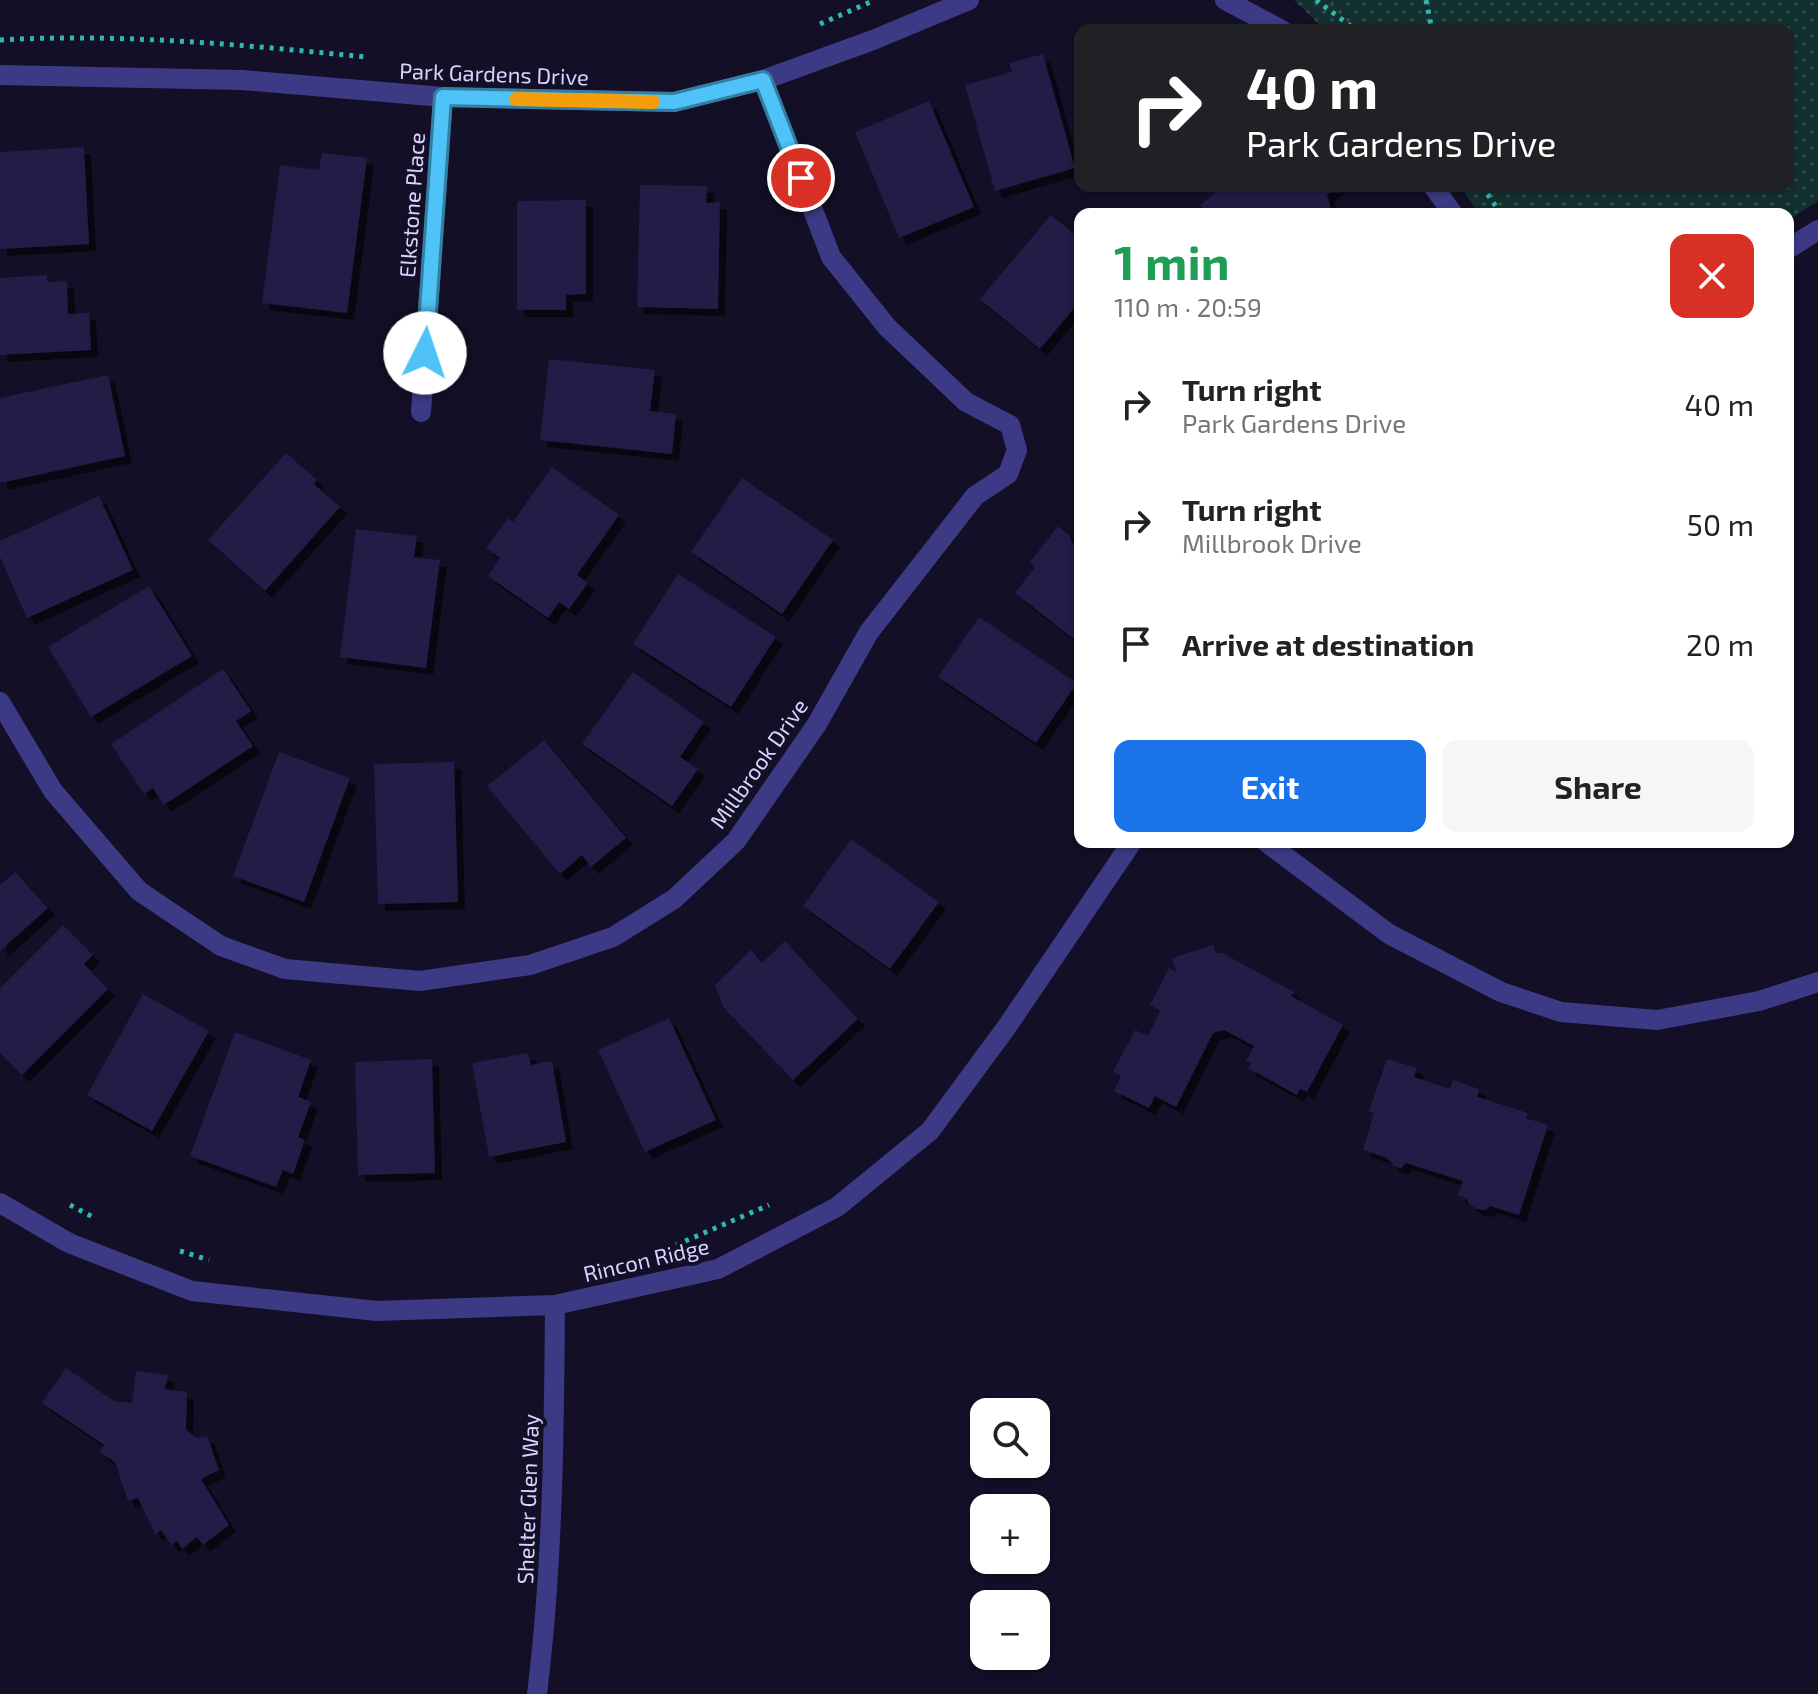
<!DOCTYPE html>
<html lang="en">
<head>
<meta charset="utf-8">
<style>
	body { margin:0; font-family:"Exo 2",sans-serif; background:#f6f6f6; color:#222; height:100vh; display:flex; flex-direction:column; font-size:30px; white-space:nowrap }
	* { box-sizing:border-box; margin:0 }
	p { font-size:26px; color:#767676 }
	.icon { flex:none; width:44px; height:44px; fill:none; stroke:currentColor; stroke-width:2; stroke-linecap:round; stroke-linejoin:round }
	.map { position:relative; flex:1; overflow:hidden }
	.sheet { position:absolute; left:1074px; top:208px; width:720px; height:640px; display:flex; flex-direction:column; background:#fff; border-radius:16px; box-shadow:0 2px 6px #0004 }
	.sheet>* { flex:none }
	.top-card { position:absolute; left:1074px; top:24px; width:720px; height:168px; border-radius:16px; box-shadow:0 2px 6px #0004; background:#202124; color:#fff; overflow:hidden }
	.controls { position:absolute; left:970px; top:1398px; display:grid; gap:16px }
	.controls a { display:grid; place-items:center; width:80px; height:80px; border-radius:16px; background:#fff; box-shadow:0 2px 6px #0004; font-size:40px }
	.pin { position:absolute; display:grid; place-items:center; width:68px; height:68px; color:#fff; margin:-34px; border:4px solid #fff; border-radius:50%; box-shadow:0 2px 8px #0007 }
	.me { position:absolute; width:88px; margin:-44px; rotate:4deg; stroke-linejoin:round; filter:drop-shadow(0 0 6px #0008) }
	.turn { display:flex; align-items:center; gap:28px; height:168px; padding:0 40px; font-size:36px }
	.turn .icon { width:104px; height:104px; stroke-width:2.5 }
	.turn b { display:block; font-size:56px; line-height:68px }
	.round { display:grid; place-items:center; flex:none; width:84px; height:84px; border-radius:16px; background:#f6f6f6 }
	.overview { display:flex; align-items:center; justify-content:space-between; height:136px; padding:0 40px }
	h1 { font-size:48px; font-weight:700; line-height:60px; color:#1e9e55 }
	.action { display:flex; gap:16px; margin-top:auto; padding:16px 40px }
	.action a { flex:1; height:92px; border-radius:16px; background:#1a73e8; color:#fff; font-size:32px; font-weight:700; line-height:92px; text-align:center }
	.action a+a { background:#f6f6f6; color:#222 }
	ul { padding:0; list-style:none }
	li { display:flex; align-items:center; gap:24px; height:120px; padding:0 40px }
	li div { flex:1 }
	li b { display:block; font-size:30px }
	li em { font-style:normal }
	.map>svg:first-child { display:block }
	.grass { fill:url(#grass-dots) }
	.building { fill:#241b47; filter:url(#shadow) }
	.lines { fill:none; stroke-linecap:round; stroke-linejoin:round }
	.path { stroke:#2fb8b0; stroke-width:5; stroke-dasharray:4 6; stroke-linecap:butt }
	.minor { stroke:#3d3a85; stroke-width:20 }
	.route-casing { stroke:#337fa1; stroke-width:20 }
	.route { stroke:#4fc3f7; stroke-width:14 }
	.slow { stroke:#f59e0b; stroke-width:14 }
	.labels { text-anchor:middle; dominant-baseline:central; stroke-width:8; stroke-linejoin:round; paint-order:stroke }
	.street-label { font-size:22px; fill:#d9d4ff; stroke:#130f26 }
</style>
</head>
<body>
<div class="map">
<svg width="1818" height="1694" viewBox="0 0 1818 1694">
	<defs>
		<pattern id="grass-dots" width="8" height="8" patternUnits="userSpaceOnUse" patternTransform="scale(2)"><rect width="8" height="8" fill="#12302f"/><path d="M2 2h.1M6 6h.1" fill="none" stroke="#344d4e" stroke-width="1.8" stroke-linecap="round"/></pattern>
		<filter id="shadow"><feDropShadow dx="7" dy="7" stdDeviation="0" flood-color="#0009"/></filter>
	</defs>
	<rect width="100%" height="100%" fill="#130f26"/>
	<!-- grass -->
	<path class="grass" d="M1294 0H1818V201L1788 220V214H1479L1460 186H1788V30H1325Z"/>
	<!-- building -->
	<path class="building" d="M1043 54 1075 168 995 191 965 85 1012 72 1009 63Z
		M929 101 974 207 899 238 855 132Z
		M84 147 89 244 0 249V152Z
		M322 153 367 158 347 313 262 303 280 165 319 170Z
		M640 185 707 186 706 203 720 202 718 309 637 307Z
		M1224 186H1338L1327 195 1331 209 1324 214H1207L1200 205Z
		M586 200V294L566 295V310H517V201Z
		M1051 215 1080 239V301L1040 349 980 299Z
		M47 275V282L67 281 68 314 89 313 91 350 0 355V278Z
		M549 359 655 370 650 411 676 414 672 454 540 440Z
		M108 375 125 456 0 483V398Z
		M286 453 317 480 314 484 340 507 265 591 208 540Z
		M552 467 619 515 577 575 588 583 569 609 559 602 548 618 488 576 500 558 486 548 508 518 513 522Z
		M742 478 833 540 782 614 691 552Z
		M99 496 133 570 27 618 0 557V541Z
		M1058 526 1069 535 1080 559V644L1015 593 1035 567 1030 562Z
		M356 529 417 536 414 557 440 560 426 668 340 657Z
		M678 574 776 637 731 707 633 644Z
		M149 586 192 656 91 717 48 647Z
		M979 617 1077 683 1036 743 938 677Z
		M223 669 251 711 236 721 253 746 164 805 153 788 144 794 111 744Z
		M633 672 704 722 680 757 698 769 672 806 582 744Z
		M544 740 626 838 591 867 582 855 560 874 487 786Z
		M279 752 350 778 304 902 233 876Z
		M454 762 458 902 378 904 374 764Z
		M851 839 939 902 890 969 803 906Z
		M15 872 48 908 0 951V885Z
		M63 925 93 955 84 964 108 989 22 1075 0 1053V988Z
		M785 941 858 1019 793 1080 724 1008 715 985 751 950 762 963Z
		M1213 945 1216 953H1222L1294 992 1291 996 1343 1025 1307 1092 1300 1089 1297 1095 1248 1068 1251 1063 1246 1061 1254 1046 1224 1030 1213 1033 1176 1107 1155 1096 1149 1108 1114 1091 1121 1076 1113 1072 1135 1030 1148 1036 1160 1011 1150 1005 1169 968 1176 972 1172 958Z
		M143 994 209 1031 152 1131 87 1095Z
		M669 1018 716 1120 645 1152 598 1050Z
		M235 1032 311 1060 298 1097 311 1102 298 1137 305 1140 293 1174 283 1170 276 1187 190 1156Z
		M528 1053 531 1065 552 1061 566 1142 489 1157 472 1063Z
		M432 1059 435 1173 358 1175 355 1062Z
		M1387 1059 1417 1068 1414 1077 1450 1089 1453 1080 1479 1089 1477 1097 1528 1113 1526 1118 1548 1125 1519 1215 1490 1206 1486 1210 1476 1209 1469 1204 1467 1199 1458 1195 1463 1181 1406 1163 1401 1168 1394 1166 1387 1158 1363 1150 1374 1113 1369 1111Z
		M66 1368 114 1401 132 1403 136 1371 168 1375 165 1389 187 1392 186 1430 197 1438 207 1436 219 1470 201 1479 229 1525 203 1545 197 1537 182 1549 177 1541 172 1545 161 1530 155 1534 138 1498 128 1501 115 1462 100 1452 104 1445 42 1403Z"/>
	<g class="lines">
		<!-- path -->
		<path class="path" d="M1316 0 1356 30
			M1426 0 1432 30
			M820 24 875 0
			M0 40C123 33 244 45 366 57
			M1482 186 1501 214
			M70 1205 93 1217
			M676 1245 769 1205
			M180 1251 209 1260"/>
		<!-- minor -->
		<path class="minor" d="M1225 0 1282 30
			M0 75 242 80 443 97 674 102 763 80 873 40 969 0
			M1433 186 1453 214
			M1788 249 1818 230
			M421 412 443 97
			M0 702 53 791 139 891 221 946 285 969 420 981 530 965 613 937 674 899 736 841 817 724 869 632 975 496 1008 474 1017 450 1010 425 966 402 887 327 831 257 763 80
			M1266 842 1389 934 1501 992 1561 1012 1657 1020 1759 1001 1818 982
			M0 1203 69 1243 192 1291 377 1311 555 1305 718 1269 837 1207 930 1131 1006 1028 1132 842
			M537 1694C553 1565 554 1435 555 1305"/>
	</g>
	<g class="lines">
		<!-- route casing -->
		<g class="route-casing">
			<path id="route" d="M425 353 443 97 674 102 763 80 801 178"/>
		</g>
		<!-- route -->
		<use href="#route" class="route"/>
		<!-- slow -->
		<path class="slow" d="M516 99 653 102"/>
	</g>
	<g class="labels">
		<!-- street labels -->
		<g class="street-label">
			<text transform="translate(494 73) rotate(2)">Park Gardens Drive</text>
			<text transform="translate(411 205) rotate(-86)">Elkstone Place</text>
			<text transform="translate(758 763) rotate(-55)">Millbrook Drive</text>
			<text transform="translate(646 1259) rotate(-13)">Rincon Ridge</text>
			<text transform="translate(527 1499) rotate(-88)">Shelter Glen Way</text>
		</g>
	</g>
</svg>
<div class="controls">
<a><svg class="icon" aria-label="search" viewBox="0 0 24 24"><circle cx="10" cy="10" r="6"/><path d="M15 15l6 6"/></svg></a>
<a>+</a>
<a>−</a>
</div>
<div class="pin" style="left:801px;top:178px;background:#d93025"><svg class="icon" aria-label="arrive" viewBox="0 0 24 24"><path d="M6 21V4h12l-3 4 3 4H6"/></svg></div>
<svg class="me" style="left:425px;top:353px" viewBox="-20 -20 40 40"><circle r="19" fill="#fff"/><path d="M0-13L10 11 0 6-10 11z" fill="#4fc3f7"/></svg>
<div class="top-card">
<div class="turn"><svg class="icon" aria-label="right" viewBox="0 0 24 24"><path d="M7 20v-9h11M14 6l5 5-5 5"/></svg><div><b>40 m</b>Park Gardens Drive</div></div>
</div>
<section class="sheet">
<div class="overview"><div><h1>1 min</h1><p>110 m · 20:59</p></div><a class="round" style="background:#d93025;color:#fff"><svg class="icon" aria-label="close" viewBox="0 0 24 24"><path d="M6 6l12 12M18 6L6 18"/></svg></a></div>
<ul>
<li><svg class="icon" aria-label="right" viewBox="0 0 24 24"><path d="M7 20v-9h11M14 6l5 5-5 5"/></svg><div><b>Turn right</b><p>Park Gardens Drive</p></div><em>40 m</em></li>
<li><svg class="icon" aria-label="right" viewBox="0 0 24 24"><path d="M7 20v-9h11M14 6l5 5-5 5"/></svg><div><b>Turn right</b><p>Millbrook Drive</p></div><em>50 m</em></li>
<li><svg class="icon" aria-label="arrive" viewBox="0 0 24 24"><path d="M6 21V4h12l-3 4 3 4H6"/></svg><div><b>Arrive at destination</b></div><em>20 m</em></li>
</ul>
<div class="action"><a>Exit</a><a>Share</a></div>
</section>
</div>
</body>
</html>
